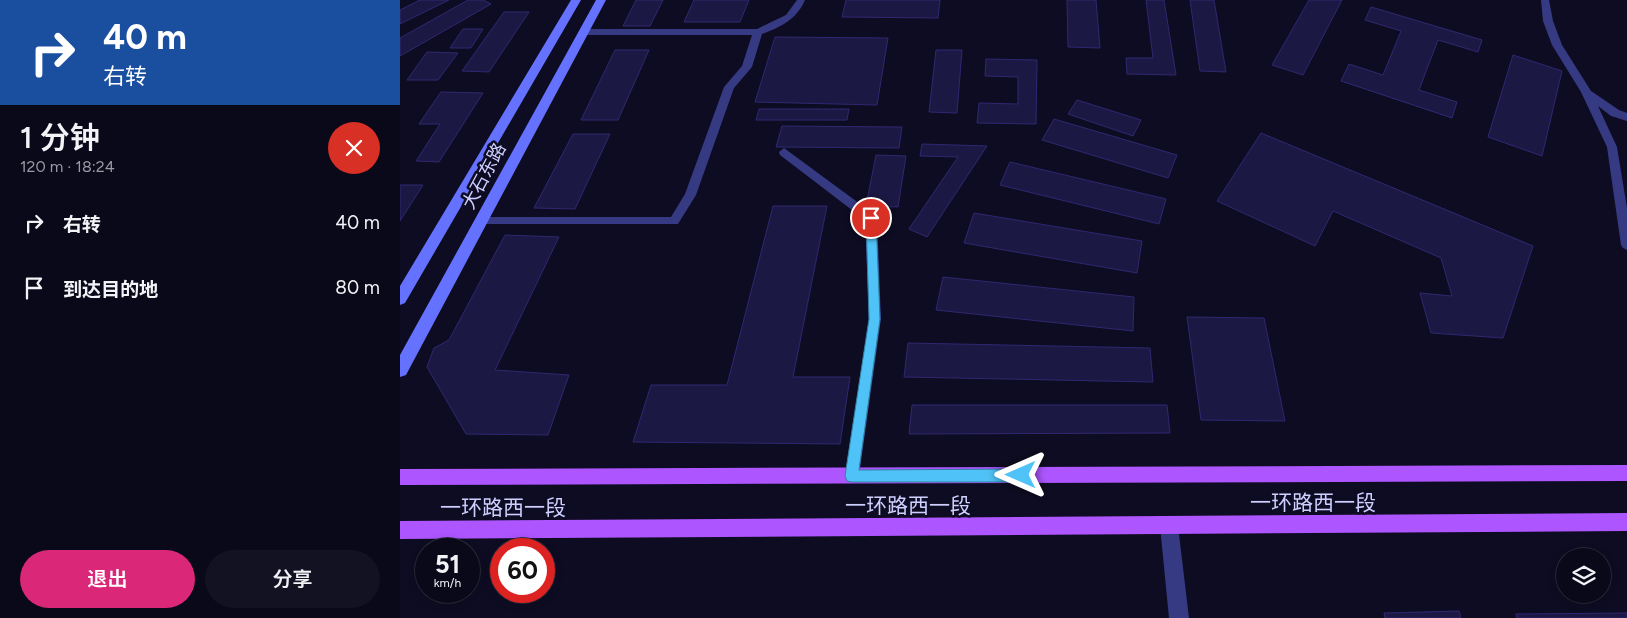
<!DOCTYPE html>
<html lang="zh">
<head>
<meta charset="utf-8">
<style>
	body { margin:0; font-family:Figtree,"Noto Sans SC",sans-serif; background:#131223; color:#f1f3f6; height:100vh; display:flex; flex-direction:column; font-size:19px; white-space:nowrap }
	* { box-sizing:border-box; margin:0 }
	p { font-size:16px; color:#999aa2 }
	.icon { flex:none; width:28px; height:28px; fill:none; stroke:currentColor; stroke-width:2; stroke-linecap:round; stroke-linejoin:round }
	.map { position:relative; flex:1; overflow:hidden }
	.details { display:flex; flex-direction:column; background:#0a091a; width:400px }
	.details>* { flex:none }
	.banner { background:#1a4fa0; color:#fff; overflow:hidden }
	.buttons { position:absolute; left:1156px; top:548px; display:grid; gap:10px }
	.buttons a { display:grid; place-items:center; width:55px; height:55px; border-radius:50%; background:#0a091a; box-shadow:0 2px 8px #0003,0 0 0 1px #2a2a39; font-size:25px }
	.speed { position:absolute; left:15px; top:538px; display:flex; gap:10px; font-size:25px; font-weight:700; text-align:center }
	.speed>* { display:grid; place-content:center; width:65px; height:65px; border-radius:50%; background:#0a091a; box-shadow:0 2px 8px #0003,0 0 0 1px #2a2a39; line-height:1 }
	.speed small { font-size:12px; font-weight:400 }
	.speed .limit { border:8px solid #d22; background:#fff; color:#111 }
	.pin { position:absolute; display:grid; place-items:center; width:42px; height:42px; color:#fff; margin:-21px; border:2px solid #fff; border-radius:50%; box-shadow:0 1px 5px #0007 }
	.me { position:absolute; width:55px; margin:-28px; rotate:270deg; stroke-linejoin:round; filter:drop-shadow(0 0 4px #0008) }
	.turn { display:flex; align-items:center; gap:18px; height:105px; padding:0 20px; font-size:22px }
	.turn .icon { width:65px; height:65px; stroke-width:2.5 }
	.turn b { display:block; font-size:35px; line-height:42px }
	.round { display:grid; place-items:center; flex:none; width:52px; height:52px; border-radius:26px; background:#131223 }
	.summary { display:flex; align-items:center; justify-content:space-between; height:85px; padding:0 20px }
	h1 { font-size:30px; font-weight:600; line-height:38px }
	.cta { display:flex; gap:10px; margin-top:auto; padding:10px 20px }
	.cta a { flex:1; height:58px; border-radius:30px; background:#db2777; color:#fff; font-size:20px; font-weight:600; line-height:58px; text-align:center }
	.cta a+a { background:#131223; color:#f1f3f6 }
	ul { padding:0; list-style:none }
	li { display:flex; align-items:center; gap:15px; height:65px; padding:0 20px }
	li div { flex:1 }
	li b { display:block; font-size:19px }
	li em { font-style:normal }
	main { display:flex; flex:1; min-height:0 }
	.map>svg:first-child { display:block }
	.building { fill:#1c1844; stroke:#2f2871 }
	.lines { fill:none; stroke-linecap:round; stroke-linejoin:round }
	.lane { fill:#353a83; fill-rule:evenodd }
	.street { fill:#353a83; fill-rule:evenodd }
	.secondary { fill:#6571ff; fill-rule:evenodd }
	.primary { fill:#ad55ff; fill-rule:evenodd }
	.route { fill:#4fc3f7; stroke:#337fa1 }
	.labels { text-anchor:middle; dominant-baseline:central; stroke-width:5; stroke-linejoin:round; paint-order:stroke }
	.street-label { font-size:18px; fill:#ceceff; stroke:#0e0c22 }
	.near-street-label { font-size:21px; fill:#ceceff; stroke:#0e0c22 }
</style>
</head>
<body>
<main>
<section class="details">
<div class="banner">
<div class="turn"><svg class="icon" aria-label="right" viewBox="0 0 24 24"><path d="M7 20v-9h11M14 6l5 5-5 5"/></svg><div><b>40 m</b>右转</div></div>
</div>
<div class="summary"><div><h1>1 分钟</h1><p>120 m · 18:24</p></div><a class="round" style="background:#d93025;color:#fff"><svg class="icon" aria-label="close" viewBox="0 0 24 24"><path d="M6 6l12 12M18 6L6 18"/></svg></a></div>
<ul>
<li><svg class="icon" aria-label="right" viewBox="0 0 24 24"><path d="M7 20v-9h11M14 6l5 5-5 5"/></svg><div><b>右转</b></div><em>40 m</em></li>
<li><svg class="icon" aria-label="arrive" viewBox="0 0 24 24"><path d="M6 21V4h12l-3 4 3 4H6"/></svg><div><b>到达目的地</b></div><em>80 m</em></li>
</ul>
<div class="cta"><a>退出</a><a>分享</a></div>
</section>
<div class="map">
<svg width="1227" height="618" viewBox="0 0 1227 618">
	<rect width="100%" height="100%" fill="#0e0c22"/>
	<!-- building -->
	<path class="building" d="M20 0H49L0 24V10Z
		M68 0H83L91 4 0 56V38Z
		M236 0H263L250 26H223Z
		M294 0H349L340 22H284Z
		M446 0H540L538 18 442 17Z
		M667 0H696L700 48 668 47Z
		M746 0H764L776 75 727 74 726 58H753Z
		M790 0H814L826 72 800 71Z
		M909 0H942L903 75 872 65Z
		M971 7 1082 40 1078 52 1038 40 1019 90 1057 102 1052 118 941 81 949 64 983 75 1001 31 965 20Z
		M104 12H129L89 72 62 71Z
		M63 29H83L71 48H50Z
		M375 37 488 38 477 105 355 102Z
		M215 50H249L218 120H181Z
		M536 50H562L557 113 529 112Z
		M27 52 58 53 38 80H7Z
		M1113 55 1162 71 1142 156 1088 137Z
		M586 59 637 60 636 124 577 123 579 103 618 104V77L585 76Z
		M41 92 83 93 39 162 16 161 40 124H19Z
		M677 100 741 120 733 136 668 114Z
		M359 109H449L447 120H356Z
		M654 119 777 155 768 178 642 140Z
		M382 126 502 127 499 148 376 147Z
		M861 133 1133 246 1103 338 1031 333 1020 293 1052 296 1041 258 933 211 915 246 817 201Z
		M173 134H210L175 209 134 208Z
		M522 144 587 146 527 237 509 229 558 157 520 156Z
		M476 155 506 156 498 207 466 206Z
		M610 162 766 199 759 224 600 185Z
		M0 185H23L0 221Z
		M373 206H427L393 377H450L440 444 233 442 251 385H327Z
		M574 213 742 241 737 273 564 243Z
		M105 235 159 237 95 370 169 375 148 435 66 434 27 367 34 348 49 340Z
		M543 277 734 297 733 331 536 310Z
		M787 317 864 318 885 421 801 420Z
		M508 343 750 348 753 382 504 377Z
		M512 405H767L770 433 509 434Z
		M1059 611 1061 618H985L984 613Z
		M1227 613V618H1117L1116 614Z"/>
	<g class="lines">
		<!-- lane -->
		<path class="lane" d="M397 0H405C397 19 381 27 362 34L352 67 334 88 296 195 278 224H77L75 221 81 217H271L285 194 324 87 342 66 352 35H183L178 32 183 29H357L386 15Z
			M1141 0H1149L1153 21 1162 45 1191 91 1219 110 1227 113V121L1211 116 1198 106 1217 147 1227 208V250L1223 248 1221 245 1207 147 1181 92 1152 45 1143 21Z
			M384 148 475 215 477 218 481 319 459 476 457 481 452 483 447 481 445 476 469 319 465 220 380 155 379 152Z"/>
		<!-- street -->
		<path class="street" d="M769 517 775 520 778 526 789 618H769L760 526 763 520Z"/>
		<!-- secondary -->
		<path class="secondary" d="M171 0H181L5 303 0 305V286Z
			M196 0H206L6 375 0 377V355Z"/>
		<!-- primary -->
		<path class="primary" d="M1227 465V481L0 485V469Z
			M1227 513V531L0 539V521Z"/>
	</g>
	<!-- route -->
	<path class="route" d="M471 214 476 218 480 319 459 470 621 469 626 471 628 475 626 480 621 482H452L447 481 445 476 469 319 466 218Z"/>
	<g class="labels">
		<!-- street labels -->
		<g class="street-label">
			<text transform="translate(84 176) rotate(-62)">大石东路</text>
		</g>
		<!-- near-street labels -->
		<g class="near-street-label">
			<text x="913" y="502">一环路西一段</text>
			<text x="508" y="505">一环路西一段</text>
			<text x="103" y="507">一环路西一段</text>
		</g>
	</g>
</svg>
<div class="buttons">
<a><svg class="icon" aria-label="layers" viewBox="0 0 24 24"><path d="M12 4l9 5-9 5-9-5zM3 14l9 5 9-5"/></svg></a>
</div>
<div class="speed"><div>51<small>km/h</small></div><div class="limit">60</div></div>
<div class="pin" style="left:471px;top:218px;background:#d93025"><svg class="icon" aria-label="arrive" viewBox="0 0 24 24"><path d="M6 21V4h12l-3 4 3 4H6"/></svg></div>
<svg class="me" style="left:621px;top:475px" viewBox="-20 -20 40 40"><path d="M0-17L14 15 0 8-14 15z" fill="#4fc3f7" stroke="#fff" stroke-width="4"/></svg>
</div>
</main>
</body>
</html>
